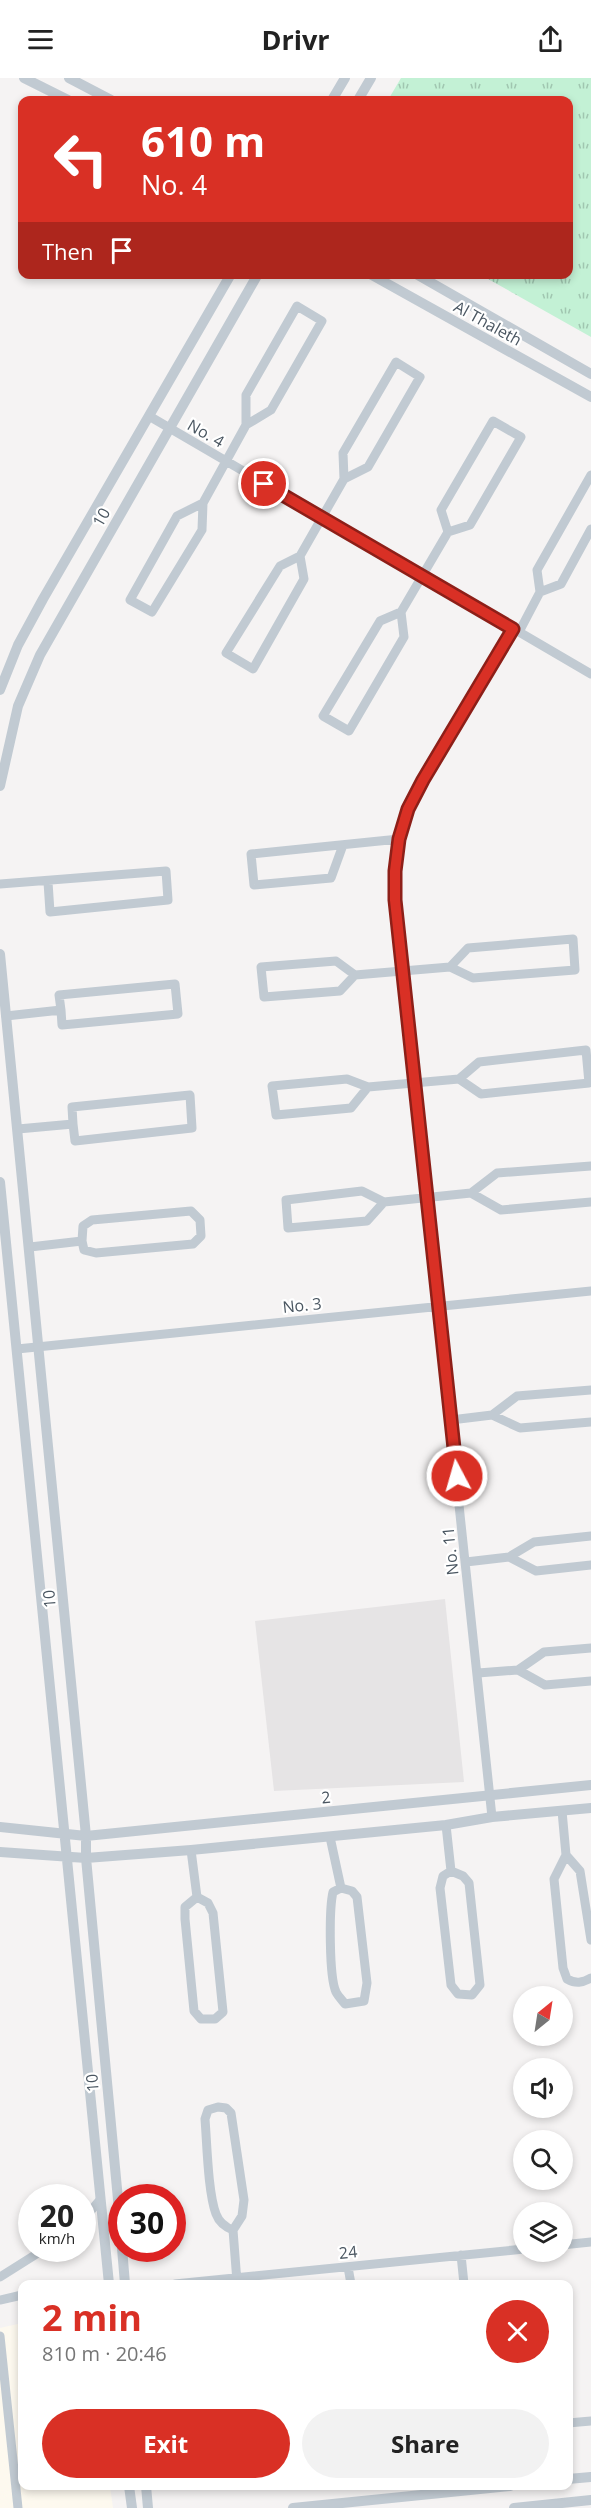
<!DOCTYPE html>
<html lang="en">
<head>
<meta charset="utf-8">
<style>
	body { margin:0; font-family:"Open Sans",sans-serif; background:#f2f2f2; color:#222; height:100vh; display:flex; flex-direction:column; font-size:22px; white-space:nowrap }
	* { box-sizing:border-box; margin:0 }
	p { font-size:20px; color:#767676 }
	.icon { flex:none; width:33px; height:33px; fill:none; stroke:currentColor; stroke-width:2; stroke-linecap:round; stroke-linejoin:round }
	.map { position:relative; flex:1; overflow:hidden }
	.sheet { position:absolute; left:18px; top:2202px; width:555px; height:210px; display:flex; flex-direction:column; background:#fff; border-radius:12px; box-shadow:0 3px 9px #0003 }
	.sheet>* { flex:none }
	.top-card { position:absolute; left:18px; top:18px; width:555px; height:183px; border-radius:12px; box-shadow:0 3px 9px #0003; background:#d93025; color:#fff; overflow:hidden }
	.needle { width:39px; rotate:30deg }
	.fabs { position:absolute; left:513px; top:1908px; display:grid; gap:12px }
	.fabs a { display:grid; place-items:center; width:60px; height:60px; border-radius:50%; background:#fff; box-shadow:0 3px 9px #0003; font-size:30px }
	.speed { position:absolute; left:18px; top:2106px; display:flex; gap:12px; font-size:30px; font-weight:700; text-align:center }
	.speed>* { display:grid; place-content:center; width:78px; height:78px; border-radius:50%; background:#fff; box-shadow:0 3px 9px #0003; line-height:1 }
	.speed small { font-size:15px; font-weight:400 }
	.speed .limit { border:9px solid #d22; background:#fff; color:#111 }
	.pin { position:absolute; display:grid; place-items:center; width:51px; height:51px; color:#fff; margin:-26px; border:3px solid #fff; border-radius:50%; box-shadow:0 2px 6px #0007 }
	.me { position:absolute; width:66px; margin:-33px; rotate:354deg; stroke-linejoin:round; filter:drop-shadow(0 0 4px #0008) }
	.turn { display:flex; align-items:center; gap:21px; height:126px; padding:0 24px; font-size:27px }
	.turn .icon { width:78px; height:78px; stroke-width:2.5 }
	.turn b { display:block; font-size:42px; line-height:51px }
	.then { display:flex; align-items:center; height:57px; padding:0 24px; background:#0003; gap:12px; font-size:22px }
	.round { display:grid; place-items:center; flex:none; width:63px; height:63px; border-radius:32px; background:#f2f2f2 }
	.overview { display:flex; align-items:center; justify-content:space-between; height:102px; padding:0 24px }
	h1 { font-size:36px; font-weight:700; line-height:45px; color:#d93025 }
	.primary-button { display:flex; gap:12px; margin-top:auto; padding:12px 24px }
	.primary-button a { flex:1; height:69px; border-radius:36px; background:#d93025; color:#fff; font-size:24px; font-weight:700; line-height:69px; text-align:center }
	.primary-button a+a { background:#f2f2f2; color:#222 }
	header { display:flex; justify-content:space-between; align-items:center; height:78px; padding:0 24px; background:#fff; font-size:27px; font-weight:700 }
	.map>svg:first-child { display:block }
	.commercial { fill:#fdf9ef }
	.education { fill:#e6e4e5 }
	.grass { fill:url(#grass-tufts) }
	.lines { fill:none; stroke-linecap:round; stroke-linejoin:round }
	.minor { stroke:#c1cad2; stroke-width:9 }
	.tertiary { stroke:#c1cad2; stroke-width:10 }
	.route-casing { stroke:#8d1f18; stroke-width:15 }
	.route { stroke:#d93025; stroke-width:10 }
	.labels { text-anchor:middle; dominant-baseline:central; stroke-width:4.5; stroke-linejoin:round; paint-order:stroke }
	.street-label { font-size:16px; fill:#4a5661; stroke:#fff }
</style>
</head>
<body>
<header><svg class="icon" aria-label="menu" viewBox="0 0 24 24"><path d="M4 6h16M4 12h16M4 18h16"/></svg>Drivr<svg class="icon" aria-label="share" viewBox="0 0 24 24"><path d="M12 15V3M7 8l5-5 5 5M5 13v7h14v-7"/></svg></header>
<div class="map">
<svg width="591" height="2430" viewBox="0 0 591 2430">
	<defs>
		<pattern id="grass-tufts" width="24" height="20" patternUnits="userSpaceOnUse" patternTransform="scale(1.5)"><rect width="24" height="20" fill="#c3f1d5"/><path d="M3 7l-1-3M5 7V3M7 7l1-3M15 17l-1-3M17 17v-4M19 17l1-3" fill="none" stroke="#a0c6b0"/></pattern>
	</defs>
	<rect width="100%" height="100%" fill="#f5f3f3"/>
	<!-- commercial -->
	<path class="commercial" d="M22 2245V2408H110L113 2430H0V2250Z"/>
	<!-- education -->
	<path class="education" d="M445 1521 464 1704 274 1713 255 1543Z"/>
	<!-- grass -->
	<path class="grass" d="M401 0H591V259L481 197 568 196V22H388Z"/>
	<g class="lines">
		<!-- minor -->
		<path class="minor" d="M149 338 591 596
			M203 425 177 438 130 522 152 534 202 452 203 425 246 347V317L297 228 322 243 271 332 246 347
			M300 478 280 488 226 575 253 591 304 501 300 478 344 401 343 375 396 284 420 299 368 389 344 401
			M540 514 561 506 591 451
			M401 534 380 543 323 638 349 653 404 559 401 534 448 454 441 432 493 343 521 359 470 447 448 454
			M519 554 540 514 537 492 591 397
			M343 767 331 800 254 807 251 776 399 761
			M0 806 166 793 168 822 50 834 48 804
			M355 897 340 913 264 919 261 889 336 883 355 897 450 889 468 870 573 861 575 892 473 900 450 889
			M6 938 61 932 62 947 178 936 175 906 59 917 61 932
			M368 1009 351 1030 276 1037 272 1008 347 1001 368 1009 459 1001 479 984 586 972 589 1005 481 1016 459 1001
			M18 1051 73 1046 75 1063 192 1050 190 1017 72 1029 73 1046
			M471 1115 501 1132 591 1124
			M384 1124 367 1143 288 1150 286 1122 362 1113 384 1124 471 1115 497 1095 591 1088
			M30 1169 82 1163 84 1172 96 1175 193 1166 201 1158 200 1142 191 1133 92 1142 83 1148 82 1163
			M17 1271 591 1213
			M492 1337 520 1350 591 1344
			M451 1342 492 1337 517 1318 591 1312
			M509 1479 536 1493 591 1487
			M466 1484 509 1479 534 1464 591 1458
			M518 1592 545 1607 591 1603
			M478 1595 518 1592 544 1574 591 1570
			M562 1733 566 1777 554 1801 563 1890 567 1901C576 1906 582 1905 591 1900
			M492 1739 395 822V793L399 761 408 731 423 702 513 551
			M446 1747 451 1793 443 1798 440 1810 451 1907 458 1916 472 1917 480 1907 469 1805 463 1798 451 1793
			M330 1759 341 1810 333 1814C329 1831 329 1899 336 1914 338 1918 342 1922 345 1926L364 1923 367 1905 357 1819 352 1813 341 1810
			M191 1772 197 1819 185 1829V1841L194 1933 201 1941H215L223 1934 213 1835 208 1825 197 1819
			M566 1777 580 1793 591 1862
			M82 2143 100 2122
			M233 2152C225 2149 219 2144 216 2136 208 2115 207 2066 205 2041L208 2032 218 2029 226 2030 231 2035 244 2122 242 2138 233 2152 237 2204
			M562 2167 591 2164
			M461 2177 464 2206
			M348 2189 351 2206
			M0 2199 46 2170
			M175 2206 524 2171
			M0 2222 22 2217
			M0 2258 18 2430
			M568 2345 591 2343"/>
		<!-- tertiary -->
		<path class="tertiary" d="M24 0 68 22
			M69 0 111 22
			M332 22 345 0
			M358 22 371 0
			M370 196 591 319
			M416 196 591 296
			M0 612 18 567 43 521 231 196
			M0 708 18 628 40 577 258 196
			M0 876 86 1758V1780L122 2164
			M0 1104 109 2206
			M0 1749 86 1758 591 1707
			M0 1774 86 1780 191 1772 446 1747 492 1739 591 1730
			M122 2170 125 2206
			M568 2401 591 2399
			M129 2408 132 2430
			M146 2408 148 2430
			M293 2430 510 2408
			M514 2430 591 2422"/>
	</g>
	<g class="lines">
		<!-- route casing -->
		<g class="route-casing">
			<path id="route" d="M264 406 513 551 423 702 408 731 399 761 395 793V822L457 1398"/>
		</g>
		<!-- route -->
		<use href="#route" class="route"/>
	</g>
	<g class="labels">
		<!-- street labels -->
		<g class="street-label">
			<text transform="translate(488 245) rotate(29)">Al Thaleth</text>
			<text transform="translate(206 355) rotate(30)">No. 4</text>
			<text transform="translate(101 439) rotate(-60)">10</text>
			<text transform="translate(302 1227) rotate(-6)">No. 3</text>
			<text transform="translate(450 1473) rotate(-96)">No. 11</text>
			<text transform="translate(49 1521) rotate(-95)">10</text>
			<text transform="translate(326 1719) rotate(-6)">2</text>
			<text transform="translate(92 2005) rotate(-95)">10</text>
			<text transform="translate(348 2174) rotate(-6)">24</text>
		</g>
	</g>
</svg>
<div class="fabs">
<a><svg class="needle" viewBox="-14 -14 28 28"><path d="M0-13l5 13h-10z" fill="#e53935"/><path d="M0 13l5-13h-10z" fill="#767676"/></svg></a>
<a><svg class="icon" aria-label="sound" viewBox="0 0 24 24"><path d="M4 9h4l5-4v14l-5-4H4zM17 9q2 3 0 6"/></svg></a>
<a><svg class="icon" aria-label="search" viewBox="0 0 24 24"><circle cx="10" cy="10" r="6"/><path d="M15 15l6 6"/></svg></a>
<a><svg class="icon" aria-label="layers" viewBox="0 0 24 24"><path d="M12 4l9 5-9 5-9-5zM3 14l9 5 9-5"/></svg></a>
</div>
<div class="speed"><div>20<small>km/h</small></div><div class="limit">30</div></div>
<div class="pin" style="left:264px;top:406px;background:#d93025"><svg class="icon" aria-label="arrive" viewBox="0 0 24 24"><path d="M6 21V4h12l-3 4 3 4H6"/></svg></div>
<svg class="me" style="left:457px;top:1398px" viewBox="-20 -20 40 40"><circle r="17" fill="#d93025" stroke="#fff" stroke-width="3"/><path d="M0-11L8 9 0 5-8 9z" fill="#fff"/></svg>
<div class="top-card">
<div class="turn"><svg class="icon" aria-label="left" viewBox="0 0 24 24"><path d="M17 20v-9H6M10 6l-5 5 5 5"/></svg><div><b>610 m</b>No. 4</div></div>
<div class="then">Then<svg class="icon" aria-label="arrive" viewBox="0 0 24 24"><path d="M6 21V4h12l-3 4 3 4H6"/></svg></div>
</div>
<section class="sheet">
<div class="overview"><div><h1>2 min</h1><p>810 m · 20:46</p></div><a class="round" style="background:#d93025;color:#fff"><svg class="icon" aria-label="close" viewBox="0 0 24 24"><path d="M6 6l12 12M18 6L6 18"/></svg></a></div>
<div class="primary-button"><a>Exit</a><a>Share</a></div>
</section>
</div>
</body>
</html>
